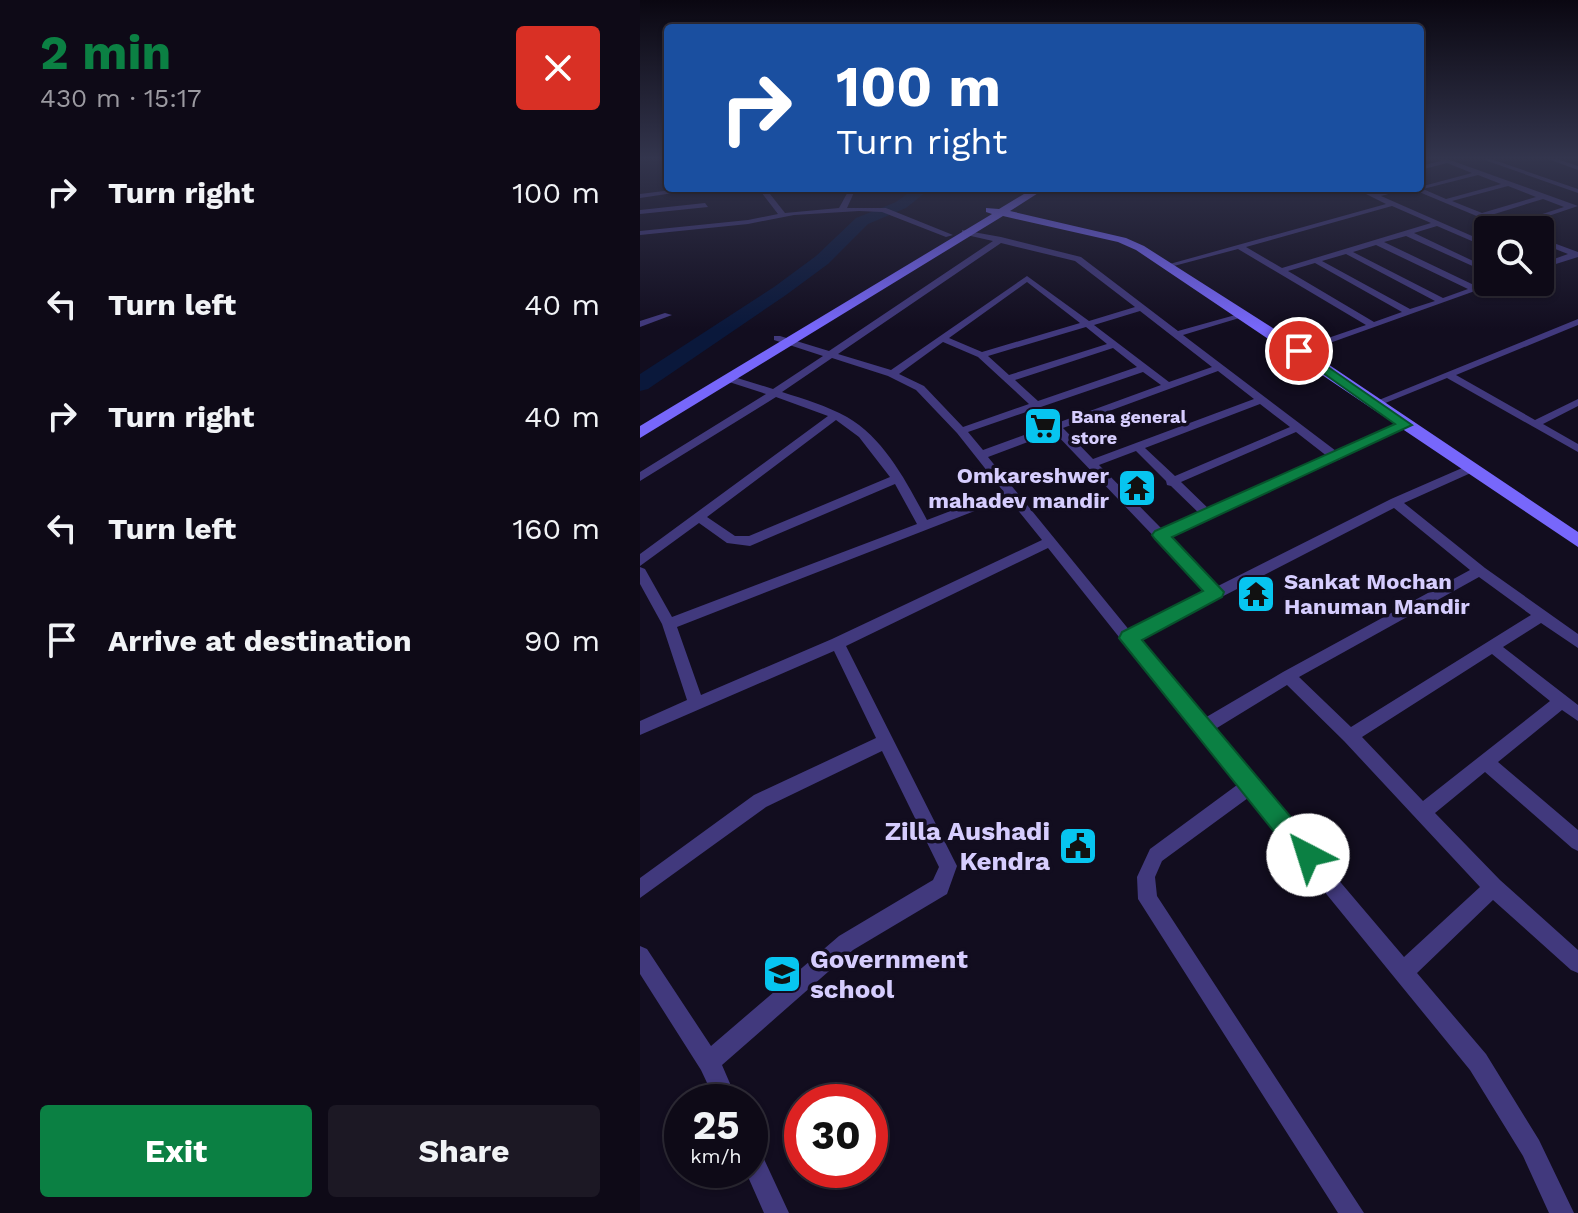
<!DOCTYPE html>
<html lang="en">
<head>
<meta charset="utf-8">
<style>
	body { margin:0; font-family:"Work Sans",sans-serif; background:#1c1824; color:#f1f3f6; height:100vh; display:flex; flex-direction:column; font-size:30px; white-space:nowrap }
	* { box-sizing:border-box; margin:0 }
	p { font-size:26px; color:#9b9aa1 }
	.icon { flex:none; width:44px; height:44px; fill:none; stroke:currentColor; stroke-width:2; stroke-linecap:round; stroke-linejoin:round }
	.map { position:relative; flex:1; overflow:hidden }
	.details { display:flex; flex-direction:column; background:#0e0a17; width:640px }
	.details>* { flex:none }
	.top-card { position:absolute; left:24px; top:24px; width:760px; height:168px; border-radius:8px; box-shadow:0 2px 6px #0004,0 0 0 2px #2e2b36; background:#1a4fa0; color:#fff; overflow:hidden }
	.tools { position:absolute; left:834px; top:216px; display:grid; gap:16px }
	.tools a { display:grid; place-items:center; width:80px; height:80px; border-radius:8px; background:#0e0a17; box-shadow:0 2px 6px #0004,0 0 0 2px #2e2b36; font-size:40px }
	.speed { position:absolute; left:24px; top:1084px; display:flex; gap:16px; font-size:40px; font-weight:700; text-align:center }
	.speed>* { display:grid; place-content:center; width:104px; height:104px; border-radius:50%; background:#0e0a17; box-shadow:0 2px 6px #0004,0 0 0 2px #2e2b36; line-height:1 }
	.speed small { font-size:20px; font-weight:400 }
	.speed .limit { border:12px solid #d22; background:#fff; color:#111 }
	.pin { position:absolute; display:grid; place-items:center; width:68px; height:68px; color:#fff; margin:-34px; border:4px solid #fff; border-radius:50%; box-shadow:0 2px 8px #0007 }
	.me { position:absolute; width:88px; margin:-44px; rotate:320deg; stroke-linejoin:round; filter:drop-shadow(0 0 6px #0008) }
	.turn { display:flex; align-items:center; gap:28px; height:168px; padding:0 40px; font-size:36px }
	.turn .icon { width:104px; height:104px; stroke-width:2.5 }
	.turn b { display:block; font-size:56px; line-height:68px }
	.round { display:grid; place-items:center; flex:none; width:84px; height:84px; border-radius:8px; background:#1c1824 }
	.head { display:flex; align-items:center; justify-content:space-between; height:136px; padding:0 40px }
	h1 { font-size:48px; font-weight:700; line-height:60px; color:#0b8043 }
	.action { display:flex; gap:16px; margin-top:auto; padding:16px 40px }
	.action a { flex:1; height:92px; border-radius:8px; background:#0b8043; color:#fff; font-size:32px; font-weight:700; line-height:92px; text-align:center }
	.action a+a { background:#1c1824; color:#f1f3f6 }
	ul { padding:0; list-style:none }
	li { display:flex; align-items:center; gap:24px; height:112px; padding:0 40px }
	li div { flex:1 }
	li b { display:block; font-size:30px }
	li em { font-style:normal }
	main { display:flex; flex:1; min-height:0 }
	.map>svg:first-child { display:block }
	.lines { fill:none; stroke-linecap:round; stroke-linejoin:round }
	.river { fill:#0a183b; fill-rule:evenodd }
	.lane-far1 { stroke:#41397d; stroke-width:6 }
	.lane { stroke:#41397d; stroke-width:7 }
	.street { fill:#41397d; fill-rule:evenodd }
	.secondary { fill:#7767fb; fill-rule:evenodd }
	.route { fill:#0b8043; stroke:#07532c; stroke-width:2 }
	.labels { text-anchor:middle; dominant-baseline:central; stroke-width:7; stroke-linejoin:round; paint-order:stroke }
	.far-poi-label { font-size:18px; font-weight:bold; fill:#d6cdfe; stroke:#120d1f; text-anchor:start }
	.poi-label { font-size:22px; font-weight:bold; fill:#d6cdfe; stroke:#120d1f; text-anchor:end }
	.near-poi-label { font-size:26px; font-weight:bold; fill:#d6cdfe; stroke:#120d1f; text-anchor:end }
</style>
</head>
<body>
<main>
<section class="details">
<div class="head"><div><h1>2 min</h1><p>430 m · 15:17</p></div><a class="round" style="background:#d93025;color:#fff"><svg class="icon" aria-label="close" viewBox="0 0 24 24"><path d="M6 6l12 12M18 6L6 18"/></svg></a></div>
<ul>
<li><svg class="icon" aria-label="right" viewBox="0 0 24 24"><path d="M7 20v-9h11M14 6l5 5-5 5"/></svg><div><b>Turn right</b></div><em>100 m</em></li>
<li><svg class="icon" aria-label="left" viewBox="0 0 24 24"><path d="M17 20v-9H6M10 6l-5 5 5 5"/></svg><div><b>Turn left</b></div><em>40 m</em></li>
<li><svg class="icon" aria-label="right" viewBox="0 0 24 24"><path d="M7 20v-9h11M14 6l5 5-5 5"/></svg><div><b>Turn right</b></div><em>40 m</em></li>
<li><svg class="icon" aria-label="left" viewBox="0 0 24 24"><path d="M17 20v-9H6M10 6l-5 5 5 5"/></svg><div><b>Turn left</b></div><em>160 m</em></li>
<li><svg class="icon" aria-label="arrive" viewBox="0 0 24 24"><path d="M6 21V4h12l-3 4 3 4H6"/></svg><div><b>Arrive at destination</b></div><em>90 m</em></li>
</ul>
<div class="action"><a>Exit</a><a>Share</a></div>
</section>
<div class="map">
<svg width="938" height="1213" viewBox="0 0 938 1213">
	<rect width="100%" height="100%" fill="#120d1f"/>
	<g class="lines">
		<!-- river -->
		<path class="river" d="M275 188H291L266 208 228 224 188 264 146 295 8 389 0 391V374L134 287 176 256 216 218 256 202Z"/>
		<!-- lane-far1 -->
		<path class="lane-far1" d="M567 514 765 425"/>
		<!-- lane -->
		<path class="lane" d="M521 535 571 512"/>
		<!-- street -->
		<path class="street" d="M799 159 810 160 938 206 876 227 880 230H870L772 189 832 173 807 163 780 170V166L801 161ZM838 175 861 184 806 199 783 189ZM868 186 896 197 842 213 812 201ZM903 199 924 207 869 225 848 216Z
			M842 159H851L938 189V193Z
			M908 159H917L938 166V170Z
			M48 188 60 189 0 198V194Z
			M118 188H125L127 191 150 188 130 194 145 213 199 208 210 188H216L207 208H246L313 235 306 237 242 212 219 211 154 215 108 224 0 235V231L108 220 138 214Z
			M714 188C722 188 727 192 734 193 745 195 759 188 770 188L741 196 848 243V248L797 226 774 233 848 268V273L766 236 744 242 836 286 848 282H860L659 354 656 353V349L726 325 598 249 530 267 526 265 746 204ZM752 206 791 223 642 268 606 247ZM736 245 828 289 803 298 713 252ZM706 254 795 301 770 309 682 261ZM675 263 762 312 734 322 648 271Z
			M65 203 68 207 0 214V210Z
			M322 230 361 237 441 257 538 331 606 312V316L543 335 700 454V460H692L656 432 541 482 572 512 574 515 572 518H564L531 486 527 485 526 481 496 451 459 465 578 586 751 499 829 465 835 469 833 472 764 503 845 568 938 634V648L901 623 863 647 938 705V721L922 710 858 762 938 830V851L932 848 845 772 795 813 860 880 938 950V973L931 970 853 900 777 973 846 1054 899 1140 934 1213H909L883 1156 830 1070 608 798 522 861 515 877 517 896 724 1213H698L498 899 497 877 510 849 597 785 408 548 206 646 317 866 307 894 213 950 82 1065 98 1102H76L61 1070 0 974V946L7 949 71 1046 199 936 293 880 299 867 242 751 126 807 0 898V878L114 795 236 738 194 651 0 735V721L47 700 22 624 0 584V567L5 569 32 617 277 524 255 484 110 546 87 543 59 523 0 566V554L188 416 136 397 0 481V472L126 394 86 381V377H94L133 389 183 356 134 340V336H140L189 351 353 241 322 234ZM361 243 435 261 495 307 449 321 387 276 251 370 198 354ZM387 282 440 323 342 352 309 338ZM500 311 572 367 529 382 454 325ZM446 327 467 344 369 375 348 356ZM303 342 338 357 389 404 323 427 284 386 259 374ZM473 348 497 367 398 401 375 380ZM192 358 248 376 276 390 317 433 363 491 287 520C267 483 245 439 207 417 187 406 164 399 142 392ZM578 371 614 399 453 459 423 428ZM503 372 521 385 343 450 328 432ZM620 404 650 427 535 476 505 448ZM196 420 219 437 250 477 109 536H95L67 517ZM414 432 567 592 490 631 348 457ZM368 498 402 540 192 639 61 695 37 627ZM754 508 830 570 643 672 563 719 498 640ZM839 577 891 615 711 727 659 677ZM852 654 910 701 783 801 722 737ZM647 685 704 741 840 887 764 957 572 731Z
			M900 238 938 252V257L900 269V264L928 254 900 243Z
			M25 313 32 315 0 327V321Z
			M938 319V325L816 375 895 420 938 399V406L903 424 938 444V452L807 378 738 406 734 407 729 404Z
			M110 1142 118 1146 149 1213H124L105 1170H110Z"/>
		<!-- secondary -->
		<path class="secondary" d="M394 188H406L370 211 486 238 504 246 664 348 938 532V547L496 250 478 242 363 216 0 438V426L352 214 346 212V208L359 209Z"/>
	</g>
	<!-- sky -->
	<linearGradient id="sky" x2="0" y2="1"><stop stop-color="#0a0711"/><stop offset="0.48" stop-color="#33354d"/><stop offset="1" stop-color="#33354d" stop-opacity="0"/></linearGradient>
	<rect width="938" height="329" fill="url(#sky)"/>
	<!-- route -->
	<path class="route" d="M659 347 772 425 532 537 584 592 582 597 502 640 676 847 680 855 676 864 668 867 660 864 479 638 482 632 563 591 515 539 512 535 515 531 755 424 655 353 653 351Z"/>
	<!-- icons -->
	<defs>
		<g id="supermarket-square" transform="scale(2)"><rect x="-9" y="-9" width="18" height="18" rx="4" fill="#07c5f0" stroke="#120d1f"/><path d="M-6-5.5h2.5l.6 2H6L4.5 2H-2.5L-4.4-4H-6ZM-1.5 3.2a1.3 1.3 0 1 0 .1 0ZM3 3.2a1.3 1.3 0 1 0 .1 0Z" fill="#111"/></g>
		<g id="temple-square" transform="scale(2)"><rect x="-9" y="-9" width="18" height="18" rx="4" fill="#07c5f0" stroke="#120d1f"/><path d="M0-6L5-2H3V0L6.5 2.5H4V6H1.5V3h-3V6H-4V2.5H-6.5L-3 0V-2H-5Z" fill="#111"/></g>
		<g id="civic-square" transform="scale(2)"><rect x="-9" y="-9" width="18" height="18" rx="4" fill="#07c5f0" stroke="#120d1f"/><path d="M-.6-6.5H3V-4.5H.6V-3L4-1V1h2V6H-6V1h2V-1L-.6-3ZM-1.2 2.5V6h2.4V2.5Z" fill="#111"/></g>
		<g id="school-square" transform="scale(2)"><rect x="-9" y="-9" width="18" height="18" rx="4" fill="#07c5f0" stroke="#120d1f"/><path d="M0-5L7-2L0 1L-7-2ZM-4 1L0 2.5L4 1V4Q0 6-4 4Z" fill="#111"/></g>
	</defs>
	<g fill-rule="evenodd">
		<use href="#supermarket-square" x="403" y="426"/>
		<use href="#temple-square" x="497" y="488"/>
		<use href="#temple-square" x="616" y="594"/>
		<use href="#civic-square" x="438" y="846"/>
		<use href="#school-square" x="142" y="974"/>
	</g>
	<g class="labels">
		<!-- far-poi labels -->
		<g class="far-poi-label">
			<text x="431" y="416">Bana general<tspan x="431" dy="21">store</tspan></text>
		</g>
		<!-- poi labels -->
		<g class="poi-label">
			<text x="469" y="475">Omkareshwer<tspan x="469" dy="25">mahadev mandir</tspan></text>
			<text x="644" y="581" text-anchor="start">Sankat Mochan<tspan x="644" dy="25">Hanuman Mandir</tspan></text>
		</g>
		<!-- near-poi labels -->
		<g class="near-poi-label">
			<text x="410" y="831">Zilla Aushadi<tspan x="410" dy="30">Kendra</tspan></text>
			<text x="170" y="959" text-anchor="start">Government<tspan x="170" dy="30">school</tspan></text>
		</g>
	</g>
</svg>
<div class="tools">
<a><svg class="icon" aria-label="search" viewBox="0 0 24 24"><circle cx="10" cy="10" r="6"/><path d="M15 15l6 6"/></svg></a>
</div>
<div class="speed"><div>25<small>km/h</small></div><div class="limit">30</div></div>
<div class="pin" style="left:659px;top:351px;background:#d93025"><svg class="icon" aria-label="arrive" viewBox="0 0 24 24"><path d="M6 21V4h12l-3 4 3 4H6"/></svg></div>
<svg class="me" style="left:668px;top:855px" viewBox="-20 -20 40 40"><circle r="19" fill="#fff"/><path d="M0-13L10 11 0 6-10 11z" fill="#0b8043"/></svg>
<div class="top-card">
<div class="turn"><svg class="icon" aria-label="right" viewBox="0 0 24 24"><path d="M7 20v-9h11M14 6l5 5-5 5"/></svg><div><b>100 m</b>Turn right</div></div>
</div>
</div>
</main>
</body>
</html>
